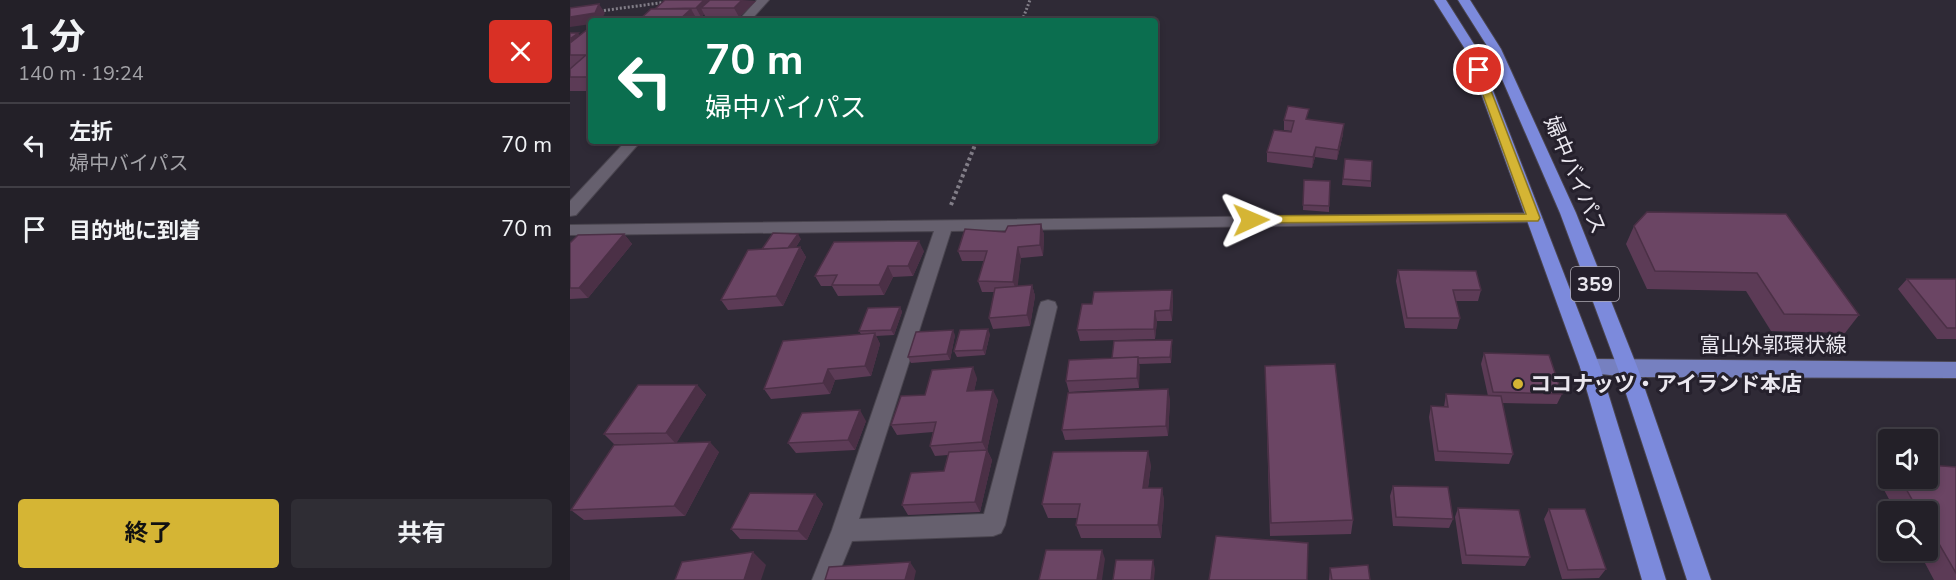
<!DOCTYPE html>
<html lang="ja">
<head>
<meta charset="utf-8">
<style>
	body { margin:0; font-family:"Nunito Sans","Noto Sans JP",sans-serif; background:#2f2d34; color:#f1f3f6; height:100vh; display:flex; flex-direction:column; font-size:22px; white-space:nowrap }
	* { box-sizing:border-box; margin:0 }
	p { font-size:20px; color:#a3a3a8 }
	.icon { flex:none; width:33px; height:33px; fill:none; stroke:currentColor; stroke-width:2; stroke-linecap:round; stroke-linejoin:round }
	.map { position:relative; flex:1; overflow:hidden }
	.side { display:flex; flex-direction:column; background:#232028; width:570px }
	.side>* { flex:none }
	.guide { position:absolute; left:18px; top:18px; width:570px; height:126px; border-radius:6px; box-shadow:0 3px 9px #0003,0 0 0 2px #403e45; background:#0b6e4f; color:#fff; overflow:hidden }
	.fabs { position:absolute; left:1308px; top:429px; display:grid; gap:12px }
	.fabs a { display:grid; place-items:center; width:60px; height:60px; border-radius:6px; background:#232028; box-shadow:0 3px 9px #0003,0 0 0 2px #403e45; font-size:30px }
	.pin { position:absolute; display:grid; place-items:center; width:51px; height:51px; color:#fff; margin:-26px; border:3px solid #fff; border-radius:50%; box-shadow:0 2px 6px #0007 }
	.me { position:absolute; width:66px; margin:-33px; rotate:89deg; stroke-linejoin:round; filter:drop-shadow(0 0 4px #0008) }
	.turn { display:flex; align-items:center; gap:21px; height:126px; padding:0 18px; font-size:27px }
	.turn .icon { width:78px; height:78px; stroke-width:2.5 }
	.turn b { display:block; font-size:42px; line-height:51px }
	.round { display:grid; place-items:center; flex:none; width:63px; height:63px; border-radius:6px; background:#2f2d34 }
	.headline { display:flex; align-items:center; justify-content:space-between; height:102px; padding:0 18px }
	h1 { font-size:36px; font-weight:700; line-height:45px }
	.primary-button { display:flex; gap:12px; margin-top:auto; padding:12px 18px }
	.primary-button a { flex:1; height:69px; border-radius:6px; background:#d5b534; color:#111; font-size:24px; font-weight:700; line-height:69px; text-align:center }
	.primary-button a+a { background:#2f2d34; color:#f1f3f6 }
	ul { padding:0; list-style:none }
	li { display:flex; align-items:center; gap:18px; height:84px; padding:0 18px; border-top:2px solid #403e45 }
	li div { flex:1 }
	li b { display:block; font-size:22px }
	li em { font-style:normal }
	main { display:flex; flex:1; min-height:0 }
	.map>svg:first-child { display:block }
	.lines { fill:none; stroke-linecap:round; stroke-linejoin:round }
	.minor-casing { stroke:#4a454f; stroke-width:2 }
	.primary-casing { stroke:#4a454f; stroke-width:2 }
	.trunk-casing { stroke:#4a454f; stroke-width:2 }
	.path-far1 { stroke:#827e88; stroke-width:3; stroke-dasharray:2 2; stroke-linecap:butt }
	.path { stroke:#827e88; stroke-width:4; stroke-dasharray:3 3; stroke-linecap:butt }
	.minor { fill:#66606e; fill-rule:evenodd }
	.primary { fill:#7680c0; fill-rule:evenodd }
	.trunk { fill:#7c8adc; fill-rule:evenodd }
	.wall { fill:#5c3b56 }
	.shaded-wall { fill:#4b3046 }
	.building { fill:#6b4564; stroke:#4b3046; stroke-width:1.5 }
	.route { fill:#d5b534; stroke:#8a7622; stroke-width:1.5 }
	.poi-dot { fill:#d5b534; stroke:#25202c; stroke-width:2 }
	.labels { text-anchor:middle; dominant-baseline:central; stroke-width:6; stroke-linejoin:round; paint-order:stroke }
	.shield { fill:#25202c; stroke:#afabb4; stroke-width:1.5 }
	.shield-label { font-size:20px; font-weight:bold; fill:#eae7ef }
	.street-label { font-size:21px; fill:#eae7ef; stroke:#25202c }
	.poi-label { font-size:21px; font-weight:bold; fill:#eae7ef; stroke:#25202c; text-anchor:start }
</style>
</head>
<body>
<main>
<section class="side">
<div class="headline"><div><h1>1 分</h1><p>140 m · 19:24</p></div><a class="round" style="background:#d93025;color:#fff"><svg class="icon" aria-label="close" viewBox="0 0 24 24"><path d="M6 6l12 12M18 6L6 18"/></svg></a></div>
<ul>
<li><svg class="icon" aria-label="left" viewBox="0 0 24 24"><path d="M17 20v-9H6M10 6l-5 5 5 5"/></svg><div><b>左折</b><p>婦中バイパス</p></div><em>70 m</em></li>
<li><svg class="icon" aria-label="arrive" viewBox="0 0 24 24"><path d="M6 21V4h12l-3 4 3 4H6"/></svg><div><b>目的地に到着</b></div><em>70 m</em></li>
</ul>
<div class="primary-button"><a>終了</a><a>共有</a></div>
</section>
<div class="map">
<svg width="1386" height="580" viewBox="0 0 1386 580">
	<rect width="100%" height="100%" fill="#2f2a36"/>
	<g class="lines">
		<!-- minor casing -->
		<g class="minor-casing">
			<path id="minor" d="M187 0H199L180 21H168Z
				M56 141H71L6 215 0 216V201Z
				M964 213 970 214 972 218 970 222 381 231 289 519 414 514 469 307 471 302 478 300 485 302 487 307 435 525 431 533 423 536 282 541 266 580H242L262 530 364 231 0 235V225Z"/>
		</g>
		<!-- primary casing -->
		<g class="primary-casing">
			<path id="primary" d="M1020 359 1386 362V378L1058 377 1013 372 1010 367 1013 362Z"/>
		</g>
		<!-- trunk casing -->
		<g class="trunk-casing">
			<path id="trunk" d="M864 0H876L907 49 1030 367 1096 580H1072L1010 367 895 49Z
				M888 0H900L931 49 1006 213 1068 369 1141 580H1117L1048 369 990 213 919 49Z"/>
		</g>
		<!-- path-far1 -->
		<path class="path-far1" d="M30 11 97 2
			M452 21 460 0
			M404 146 406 141"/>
		<!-- path -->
		<path class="path" d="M381 205 405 145"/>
		<!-- minor -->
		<use href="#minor" class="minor"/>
		<!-- primary -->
		<use href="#primary" class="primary"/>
		<!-- trunk -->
		<use href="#trunk" class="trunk"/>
	</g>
	<!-- wall -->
	<path class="wall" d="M186 1 169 17 136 18 134 14 131 17H126L128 21H68L81 9Z
		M21 29V91H0V33L9 36Z
		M714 120H739L773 134 767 160 745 157 742 168 697 162V152L722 131 714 130Z
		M775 159 801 181V187L772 185Z
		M734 180 759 206V212L733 210Z
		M1077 212 1289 315 1275 333 1201 331 1176 291 1077 289 1056 244 1064 226Z
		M471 224 474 235 473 256 451 258 447 286 462 285 465 296 460 326 423 329 419 318 424 292H412L408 281 414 261H392L388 251Z
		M54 234 62 244 18 298 0 299V243Z
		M231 239 226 247H230L236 257 213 306 158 310 151 300 192 249Z
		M354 251 343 276 323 277 314 295 268 296 262 286H251L245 276Z
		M828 270 911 290 908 301H886L890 318 887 329 835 328 826 281Z
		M1337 279H1386V339H1367L1328 289Z
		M602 290 603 301 602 321H587L585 339 510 341 507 330 522 304Z
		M330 307 332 312 324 335 306 336 310 344 301 376 265 380 260 394 201 399 194 389 291 334 289 331Z
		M420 334 415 355 387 357 384 351Z
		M385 335 380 360 341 363 338 357Z
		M602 340V345L601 363 569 364V388L499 392 496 381Z
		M914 353 992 394 987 404 932 403 943 454 939 464 865 461 859 417 861 406 874 407 876 394 918 396 911 364Z
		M695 366 783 520 781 534 700 536Z
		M407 378 404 391 428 400 417 450 422 460 410 512 338 515 332 505 374 471 378 455 365 456 360 446 363 432 327 435 321 425 355 395Z
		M127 385 136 395 106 443 149 452 115 516 14 520 1 510 90 444H44L34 434Z
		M600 399 598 436 495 440 492 430Z
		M296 421 285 450 226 453 218 443Z
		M581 465 578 488H592L594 501 591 538H511L506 525 507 518H478L472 504Z
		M1318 466V478H1358L1386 467V580H1364L1348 550H1358V512H1326L1307 477Z
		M823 486 883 519 879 528 823 526 820 496Z
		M245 494 253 504 237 540 170 539 161 529Z
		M888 508 960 557 955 566 892 564 885 517Z
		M979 509 1036 569 1029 578 992 579 974 519Z
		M760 568 800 580H759Z"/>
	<!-- shaded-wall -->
	<path class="shaded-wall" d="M134 0H147L131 8 134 14 131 17 126 8Z
		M172 0 186 1 169 17 164 8Z
		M29 4 35 13 31 21H21V24L0 27V17Z
		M121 9 128 21H108Z
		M8 33 14 42 0 54V39Z
		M774 124 773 134 767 160 768 150Z
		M746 147 745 157 742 168 743 157Z
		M471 224 474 235 473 256 470 245Z
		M54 234 62 244 18 298 9 288Z
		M228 234 231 239 220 256 216 251Z
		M349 241 354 251 343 276 338 266Z
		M230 247 236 257 213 306 206 296Z
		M448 247 451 258 447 292 443 282Z
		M318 266 323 277 314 295 309 285Z
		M462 285 465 296 460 326 457 315Z
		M602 290 603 301 602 321 600 310Z
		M330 307 332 312 324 335 321 330Z
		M585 311 587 321 585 339 584 329Z
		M418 329 420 334 415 355 413 350Z
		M383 330 385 335 380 360 377 354Z
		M305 333 310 344 301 376 295 366Z
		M602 340V345L601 363 600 357Z
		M568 357 570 367 569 388 567 378Z
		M403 367 407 378 402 402 397 391Z
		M258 369 265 380 260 394 253 383Z
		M127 385 136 395 106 444 96 433Z
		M598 389 600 399 598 436 596 426Z
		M423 390 428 400 417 450 422 460 410 512 405 502 417 452 412 442Z
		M290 410 296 421 285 450 278 440Z
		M140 442 149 452 115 516 104 506Z
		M578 451 581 465 576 501 573 488Z
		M592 488 594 501 591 538 588 525Z
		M245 494 253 504 237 540 228 531Z
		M532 550 535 559 532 580H527Z
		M183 552 196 565 191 580H174Z
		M583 560 585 569 584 580H581Z
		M340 562 346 571 344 580H335Z"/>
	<!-- building -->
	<path class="building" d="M95 0H134L126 8 85 9Z
		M140 0H172L164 8H131Z
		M29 4 25 13 0 17V8Z
		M81 9H121L108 21H68Z
		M18 29H21V77H0V69L16 55H0V43Z
		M0 33H8L0 39Z
		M718 106 739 109 736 119 774 124 768 150 746 147 743 157 697 152 704 130 721 132 724 121 714 120Z
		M775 159 802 161 801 181 773 179Z
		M734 180 760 181 759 206 733 205Z
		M1077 212 1216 214 1289 315 1214 314 1187 273 1085 271 1064 226Z
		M471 224 470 245 448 247 443 282 408 281 417 251H388L395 229 435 232 438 226Z
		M203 233 228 234 218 248 192 249Z
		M54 234 9 288H0V243L8 235Z
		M349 241 338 266H318L309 285H262L267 275 245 276 264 242Z
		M230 247 206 296 151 300 178 250Z
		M828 270 906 271 911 290H883L890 318H837Z
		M1337 279H1386V328H1377Z
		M462 285 457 315 419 318 425 288Z
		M602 290 600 310 585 311 584 329 507 330 512 304H522L524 292Z
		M330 307 321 330 289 331 298 308Z
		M418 329 413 350 384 351 390 330Z
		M383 330 377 354 338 357 346 332Z
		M305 333 295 366 258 369 253 383 194 389 213 341Z
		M602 340 600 357 568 358V357L542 358 544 341Z
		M914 353 979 355 992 394 923 392Z
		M568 357 567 378 496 381 499 360Z
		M765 364 783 520 701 523 695 366Z
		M403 367 397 391 423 390 412 442 360 446 366 422 321 425 331 396 355 395 362 370Z
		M68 385H127L96 433 34 434Z
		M598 389 596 426 492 430 498 393Z
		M876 394 931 396 943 454 868 451 861 406 878 407Z
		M290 410 278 440 218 443 232 413Z
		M140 442 104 506 1 510 44 445Z
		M417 450 405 502 332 505 341 473 374 471 379 452Z
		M578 451 573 488H592L588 525H506L510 504H472L483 452Z
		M1358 465 1386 467V573L1358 525V512H1349L1330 478H1358Z
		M823 486 878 487 883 519 826 517Z
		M180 493 245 494 228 531 161 529Z
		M888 508 949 510 960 557 896 555Z
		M979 509H1015L1036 569 998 570Z
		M646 536 738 543 737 580H639Z
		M476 550H532L527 580H469Z
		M183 552 174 580H105L112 562Z
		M546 560H583L581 580H543Z
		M340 562 335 580H255L259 567Z
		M798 565 800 580H762L760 568Z"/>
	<!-- route -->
	<path class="route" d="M909 67 913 70 970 218 968 221 676 223 675 220 681 216 956 214 904 70Z"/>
	<!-- markers -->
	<circle class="poi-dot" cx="948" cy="384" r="6"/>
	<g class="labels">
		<!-- shield labels -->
		<rect class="shield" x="1001" y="267" width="48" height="34" rx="4.5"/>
		<g class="shield-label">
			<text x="1025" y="284">359</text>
		</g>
		<!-- street labels -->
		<g class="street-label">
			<text transform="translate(1005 175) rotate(67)">婦中バイパス</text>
			<text x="1203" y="345">富山外郭環状線</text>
		</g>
		<!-- poi labels -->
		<g class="poi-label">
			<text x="960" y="384">ココナッツ・アイランド本店</text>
		</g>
	</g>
</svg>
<div class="fabs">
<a><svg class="icon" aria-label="sound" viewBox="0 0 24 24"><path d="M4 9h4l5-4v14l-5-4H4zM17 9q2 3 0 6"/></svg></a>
<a><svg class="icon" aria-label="search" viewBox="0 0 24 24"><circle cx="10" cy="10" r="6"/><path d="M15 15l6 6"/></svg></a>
</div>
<div class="pin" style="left:909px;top:70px;background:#d93025"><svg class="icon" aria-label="arrive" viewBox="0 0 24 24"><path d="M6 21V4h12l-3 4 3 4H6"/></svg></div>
<svg class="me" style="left:681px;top:220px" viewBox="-20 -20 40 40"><path d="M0-17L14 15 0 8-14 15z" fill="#d5b534" stroke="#fff" stroke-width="4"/></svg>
<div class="guide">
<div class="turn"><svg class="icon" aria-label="left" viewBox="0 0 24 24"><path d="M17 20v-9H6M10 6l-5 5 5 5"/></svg><div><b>70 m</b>婦中バイパス</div></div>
</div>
</div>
</main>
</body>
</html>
